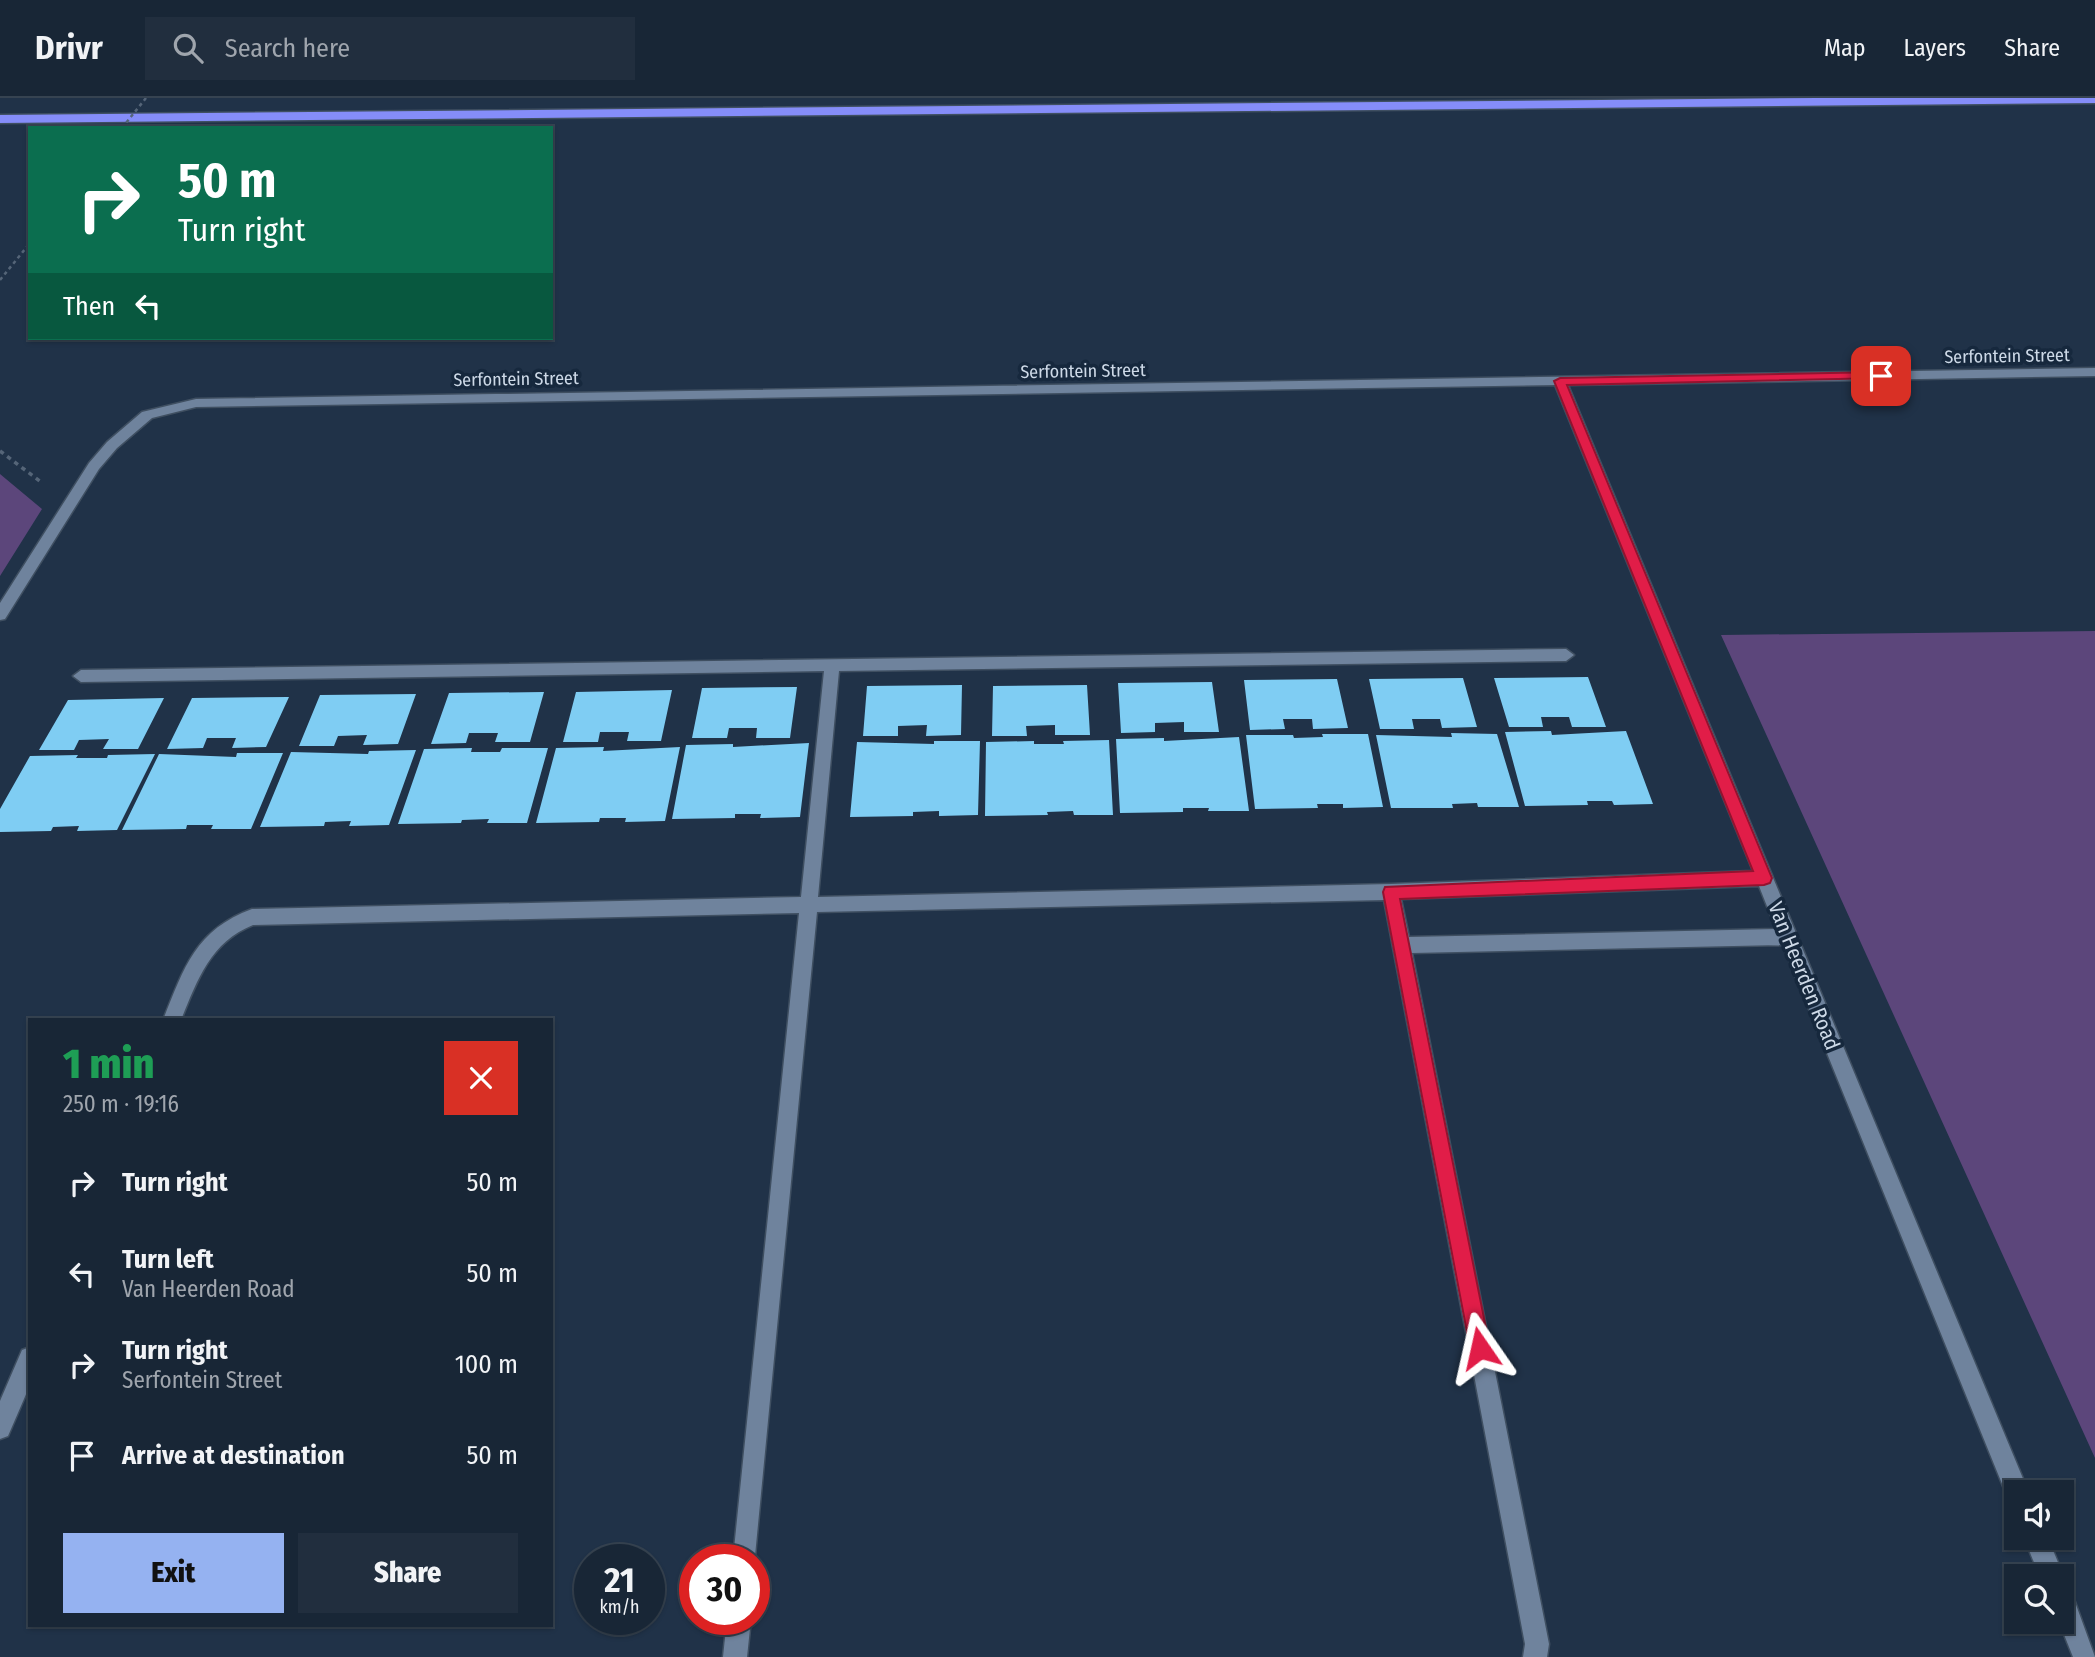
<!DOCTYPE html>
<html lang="en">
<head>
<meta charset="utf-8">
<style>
	body { margin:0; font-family:"Fira Sans Condensed",sans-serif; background:#212e3e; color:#f1f3f6; height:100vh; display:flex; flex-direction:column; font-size:26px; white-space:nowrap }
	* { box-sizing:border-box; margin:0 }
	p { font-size:23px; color:#9fa5ad }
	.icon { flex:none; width:38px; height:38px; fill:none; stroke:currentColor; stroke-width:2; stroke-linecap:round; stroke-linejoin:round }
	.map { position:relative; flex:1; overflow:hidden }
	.drawer { position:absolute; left:28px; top:920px; width:525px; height:609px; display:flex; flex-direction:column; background:#182636; border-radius:0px; box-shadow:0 2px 5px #0004,0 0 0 2px #364351 }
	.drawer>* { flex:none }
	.banner { position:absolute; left:28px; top:28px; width:525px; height:214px; border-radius:0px; box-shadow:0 2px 5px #0004,0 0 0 2px #364351; background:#0b6e4f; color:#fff; overflow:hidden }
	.tools { position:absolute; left:2004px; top:1382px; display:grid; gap:14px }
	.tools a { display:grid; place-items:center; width:70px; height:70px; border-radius:0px; background:#182636; box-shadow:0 2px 5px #0004,0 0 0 2px #364351; font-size:35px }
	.speed { position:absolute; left:574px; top:1446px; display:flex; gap:14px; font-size:35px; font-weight:700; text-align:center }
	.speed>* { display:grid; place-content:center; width:91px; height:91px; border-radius:50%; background:#182636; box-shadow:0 2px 5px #0004,0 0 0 2px #364351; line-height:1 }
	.speed small { font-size:18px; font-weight:400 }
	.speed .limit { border:10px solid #d22; background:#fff; color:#111 }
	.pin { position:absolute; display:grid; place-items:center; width:60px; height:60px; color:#fff; margin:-30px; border-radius:14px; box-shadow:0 4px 10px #0006 }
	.me { position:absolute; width:77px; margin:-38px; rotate:349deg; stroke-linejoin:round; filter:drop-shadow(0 0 5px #0008) }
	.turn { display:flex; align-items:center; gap:24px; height:147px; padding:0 35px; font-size:32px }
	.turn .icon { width:91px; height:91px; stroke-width:2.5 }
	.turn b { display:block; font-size:49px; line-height:60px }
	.then { display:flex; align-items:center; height:66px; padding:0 35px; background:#0003; gap:14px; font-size:26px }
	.round { display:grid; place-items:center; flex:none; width:74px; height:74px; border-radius:0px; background:#212e3e }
	.summary { display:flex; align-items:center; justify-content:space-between; height:119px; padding:0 35px }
	h1 { font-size:42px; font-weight:800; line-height:52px; color:#1e9e55 }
	.primary-button { display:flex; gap:14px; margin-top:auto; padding:14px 35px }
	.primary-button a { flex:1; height:80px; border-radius:0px; background:#95b2f1; color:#111; font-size:28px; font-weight:800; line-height:80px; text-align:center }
	.primary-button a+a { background:#212e3e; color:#f1f3f6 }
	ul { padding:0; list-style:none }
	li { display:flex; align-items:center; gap:21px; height:91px; padding:0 35px }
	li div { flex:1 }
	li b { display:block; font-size:26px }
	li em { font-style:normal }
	header { display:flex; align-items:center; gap:42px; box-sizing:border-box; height:98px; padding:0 35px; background:#182636; border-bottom:2px solid #364351 }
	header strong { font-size:33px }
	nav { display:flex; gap:38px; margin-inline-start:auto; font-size:24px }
	.search { width:490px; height:63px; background:#212e3e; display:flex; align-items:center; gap:18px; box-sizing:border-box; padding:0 24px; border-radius:0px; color:#9fa5ad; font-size:26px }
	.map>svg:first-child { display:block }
	.green { fill:#5c467b }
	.building { fill:#7fcdf3 }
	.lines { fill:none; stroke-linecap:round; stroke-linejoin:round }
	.minor-casing { stroke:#3f4f61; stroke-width:3 }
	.highway-casing { stroke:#3f4f61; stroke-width:3 }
	.path-far1 { stroke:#556578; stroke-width:2.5; stroke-dasharray:3.5 3.5; stroke-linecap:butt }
	.path { stroke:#556578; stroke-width:3.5; stroke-dasharray:4.5 4.5; stroke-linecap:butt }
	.minor { fill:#6f839d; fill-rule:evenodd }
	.highway { fill:#858df9; fill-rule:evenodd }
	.path-bridge { stroke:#556578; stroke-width:2.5; stroke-dasharray:3.5 3.5; stroke-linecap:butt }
	.route { fill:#e11d48; stroke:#92132f; stroke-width:2 }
	.labels { text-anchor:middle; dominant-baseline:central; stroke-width:7; stroke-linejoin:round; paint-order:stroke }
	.far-street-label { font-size:18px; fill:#cdd9e7; stroke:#16283d }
	.street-label { font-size:21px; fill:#cdd9e7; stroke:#16283d }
</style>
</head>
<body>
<header>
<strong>Drivr</strong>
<div class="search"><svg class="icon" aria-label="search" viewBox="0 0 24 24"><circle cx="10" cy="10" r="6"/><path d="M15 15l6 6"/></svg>Search here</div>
<nav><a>Map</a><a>Layers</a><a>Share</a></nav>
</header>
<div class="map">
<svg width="2095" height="1559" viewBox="0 0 2095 1559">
	<rect width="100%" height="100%" fill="#203248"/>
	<!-- green -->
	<path class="green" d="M0 376 42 411 0 478Z
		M2095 533V1360L1721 537Z"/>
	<!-- building -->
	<path class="building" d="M1588 579 1606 629H1572L1569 619H1541L1543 629H1509L1494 580Z
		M1463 580 1477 629 1442 630 1440 621H1412L1414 631H1380L1369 581Z
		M1337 581 1348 630 1313 631 1312 621H1283L1285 631 1250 632 1244 582Z
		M1212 584 1219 634H1184V624L1155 625V634L1121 635 1118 585Z
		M962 587 961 637 926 638 927 627 898 628V638H863L867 588Z
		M1087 587 1090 637H1055V627L1026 628 1027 638H992L993 588Z
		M797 589 790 640H756L757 630H729L727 640H692L702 590Z
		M672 592 661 643H627L629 634H600L598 644H563L576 594Z
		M544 594 530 644H495L498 635H469L466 645 431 646 449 595Z
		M416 596 398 646 363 647 367 637 338 638 334 648H299L320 597Z
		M289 599 266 649 232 650 236 640H207L203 650 167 651 192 600Z
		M164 600 138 651H103L109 641 79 642 74 652H39L68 602Z
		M1551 633 1552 637 1626 633 1653 706 1614 707 1612 703H1587L1588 707 1525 708 1505 634Z
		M1451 635 1497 636 1519 709H1478L1477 705 1452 706 1453 710H1391L1376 637 1452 639Z
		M1322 636H1368L1383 709 1343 710V706H1317L1318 710 1255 711 1246 637H1293L1294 640 1323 639Z
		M1239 639 1249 713H1208L1209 710H1183V714L1120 715 1116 641 1164 640V643Z
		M1109 642 1113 717H1074L1073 713 1047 714 1048 717 985 718 986 644 1034 643V646H1064L1063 643Z
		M934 643H980L978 717 939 718V713L913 714V718L850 719 857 644 934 646Z
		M809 645 800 719 760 720 761 716H735V720L672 721 686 647 733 646V649Z
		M604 649 603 653 680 649 665 723 625 724 626 720H600L599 724 536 725 556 650Z
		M472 650 471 654H500L502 650H548L527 725H487L489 721 462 722 461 725 398 726 424 651Z
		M416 652 389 727 349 728 351 723 325 724 324 728 260 729 291 654 368 656 369 653Z
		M237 655H283L251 731H211L213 727H187L186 731 122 732 159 656 236 659Z
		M155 656 117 732 77 733 79 728 53 729 51 733 0 734V711L30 658 78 657 76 660H107L108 657Z"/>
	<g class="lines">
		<!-- minor casing -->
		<g class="minor-casing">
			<path id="minor" d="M2095 270V278L1568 287 2029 1395H2016V1406L2009 1403 1783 847 1412 855 1549 1546 1547 1559H1523L1525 1546 1384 802 817 814 754 1468V1461H733L799 815 253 827C210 844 197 883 181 922H163C184 870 195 832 252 811L801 799 824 573 81 584 73 578 81 572 1566 551 1574 557 1566 563 839 573 818 799 1391 786 1753 773 1555 287 196 309 152 320 117 350 99 371 5 521 0 522V505L89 365 107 344 142 314 196 301ZM1759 788 1776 831 1409 839 1401 801Z
				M30 1249V1287L8 1338 0 1341V1303L22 1252Z
				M2024 1440H2048L2064 1479 2062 1485V1479H2040Z
				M2062 1490 2071 1493 2095 1559H2073L2059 1524H2062Z
				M727 1521H751L747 1559H723Z"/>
		</g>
		<!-- highway casing -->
		<g class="highway-casing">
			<path id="highway" d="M1817 0H2095V5L0 25V17Z"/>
		</g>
		<!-- path-far1 -->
		<path class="path-far1" d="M0 182 30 145"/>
		<!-- path -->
		<path class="path" d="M0 353 41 384"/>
		<!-- minor -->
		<use href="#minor" class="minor"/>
		<!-- highway -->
		<use href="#highway" class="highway"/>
		<!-- path-bridge -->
		<path class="path-bridge" d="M122 30 146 0"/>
	</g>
	<!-- route -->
	<path class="route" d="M1881 274 1885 275V280L1567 287 1772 780 1770 785 1764 787 1400 801 1490 1250 1487 1257 1480 1260 1473 1257 1470 1250 1383 794 1385 789 1753 773 1554 283 1560 280Z"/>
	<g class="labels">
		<!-- far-street labels -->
		<g class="far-street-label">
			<text transform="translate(2007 258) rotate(-1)">Serfontein Street</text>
			<text transform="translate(1083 273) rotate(-1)">Serfontein Street</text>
			<text transform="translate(516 281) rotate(-1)">Serfontein Street</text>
		</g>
		<!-- street labels -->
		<g class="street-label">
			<text transform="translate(1804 878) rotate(68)">Van Heerden Road</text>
		</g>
	</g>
</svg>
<div class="tools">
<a><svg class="icon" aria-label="sound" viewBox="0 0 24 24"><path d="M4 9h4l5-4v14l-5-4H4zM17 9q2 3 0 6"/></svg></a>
<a><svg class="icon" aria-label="search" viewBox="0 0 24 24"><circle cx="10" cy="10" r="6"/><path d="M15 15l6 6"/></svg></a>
</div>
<div class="speed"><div>21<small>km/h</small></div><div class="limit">30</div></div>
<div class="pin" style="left:1881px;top:278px;background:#d93025"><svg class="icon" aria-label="arrive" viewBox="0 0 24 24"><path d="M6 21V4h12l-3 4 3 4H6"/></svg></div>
<svg class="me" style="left:1480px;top:1250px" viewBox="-20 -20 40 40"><path d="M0-17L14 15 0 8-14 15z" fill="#e11d48" stroke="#fff" stroke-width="4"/></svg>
<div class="banner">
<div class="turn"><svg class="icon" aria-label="right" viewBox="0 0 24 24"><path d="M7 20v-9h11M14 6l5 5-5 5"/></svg><div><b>50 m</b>Turn right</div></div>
<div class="then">Then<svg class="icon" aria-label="left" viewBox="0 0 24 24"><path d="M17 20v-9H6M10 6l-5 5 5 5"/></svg></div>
</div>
<section class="drawer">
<div class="summary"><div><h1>1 min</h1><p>250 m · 19:16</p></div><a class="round" style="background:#d93025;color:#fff"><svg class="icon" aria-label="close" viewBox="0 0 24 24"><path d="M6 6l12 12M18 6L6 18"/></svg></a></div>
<ul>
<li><svg class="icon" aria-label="right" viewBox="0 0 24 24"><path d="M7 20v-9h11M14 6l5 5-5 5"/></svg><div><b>Turn right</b></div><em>50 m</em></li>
<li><svg class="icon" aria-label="left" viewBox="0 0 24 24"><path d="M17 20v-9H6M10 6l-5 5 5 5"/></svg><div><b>Turn left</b><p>Van Heerden Road</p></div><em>50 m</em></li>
<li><svg class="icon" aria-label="right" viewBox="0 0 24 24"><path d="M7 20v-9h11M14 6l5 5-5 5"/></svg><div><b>Turn right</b><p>Serfontein Street</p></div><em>100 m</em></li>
<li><svg class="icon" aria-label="arrive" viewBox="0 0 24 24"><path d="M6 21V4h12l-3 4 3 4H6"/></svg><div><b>Arrive at destination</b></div><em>50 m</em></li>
</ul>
<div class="primary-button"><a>Exit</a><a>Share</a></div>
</section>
</div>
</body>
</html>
